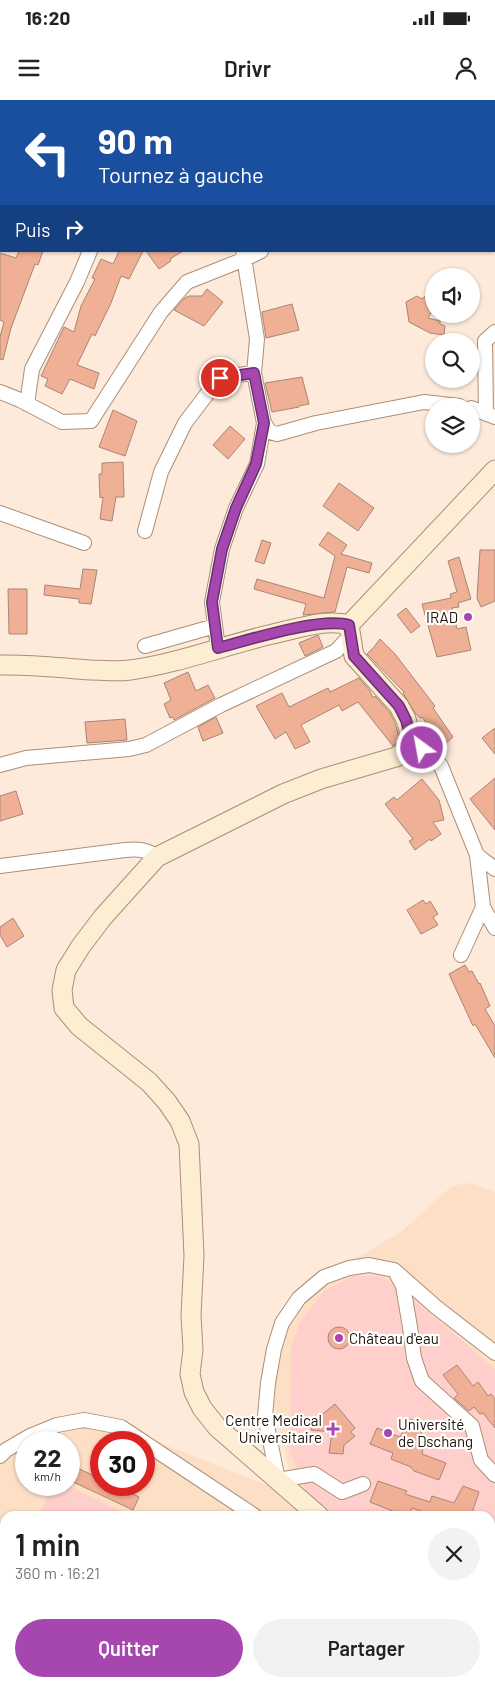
<!DOCTYPE html>
<html lang="fr">
<head>
<meta charset="utf-8">
<style>
	body { margin:0; font-family:Barlow,sans-serif; background:#f2f2f2; color:#222; height:100vh; display:flex; flex-direction:column; font-size:19px; white-space:nowrap }
	* { box-sizing:border-box; margin:0 }
	p { font-size:16px; color:#767676 }
	.icon { flex:none; width:28px; height:28px; fill:none; stroke:currentColor; stroke-width:2; stroke-linecap:round; stroke-linejoin:round }
	.map { position:relative; flex:1; overflow:hidden }
	.side { position:absolute; left:0px; top:1411px; width:495px; height:176px; display:flex; flex-direction:column; background:#fff; border-radius:15px 15px 0 0; box-shadow:0 1px 4px #0004 }
	.side>* { flex:none }
	.hud { position:absolute; left:0px; top:0px; width:495px; height:152px; box-shadow:0 1px 4px #0004; background:#1a4fa0; color:#fff; overflow:hidden }
	.fabs { position:absolute; left:425px; top:168px; display:grid; gap:10px }
	.fabs a { display:grid; place-items:center; width:55px; height:55px; border-radius:50%; background:#fff; box-shadow:0 1px 4px #0004; font-size:25px }
	.speed { position:absolute; left:15px; top:1331px; display:flex; gap:10px; font-size:25px; font-weight:700; text-align:center }
	.speed>* { display:grid; place-content:center; width:65px; height:65px; border-radius:50%; background:#fff; box-shadow:0 1px 4px #0004; line-height:1 }
	.speed small { font-size:12px; font-weight:400 }
	.speed .limit { border:8px solid #d22; background:#fff; color:#111 }
	.pin { position:absolute; display:grid; place-items:center; width:42px; height:42px; color:#fff; margin:-21px; border:2px solid #fff; border-radius:50%; box-shadow:0 1px 5px #0007 }
	.me { position:absolute; width:55px; margin:-28px; rotate:328deg; stroke-linejoin:round; filter:drop-shadow(0 0 4px #0008) }
	.turn { display:flex; align-items:center; gap:18px; height:105px; padding:0 15px; font-size:22px }
	.turn .icon { width:65px; height:65px; stroke-width:2.5 }
	.turn b { display:block; font-size:35px; line-height:42px }
	.then { display:flex; align-items:center; height:48px; padding:0 15px; background:#0003; gap:10px; font-size:19px }
	.round { display:grid; place-items:center; flex:none; width:52px; height:52px; border-radius:26px; background:#f2f2f2 }
	.head { display:flex; align-items:center; justify-content:space-between; height:85px; padding:0 15px }
	h1 { font-size:30px; font-weight:600; line-height:38px }
	.cta { display:flex; gap:10px; margin-top:auto; padding:10px 15px }
	.cta a { flex:1; height:58px; border-radius:30px; background:#a647af; color:#fff; font-size:20px; font-weight:600; line-height:58px; text-align:center }
	.cta a+a { background:#f2f2f2; color:#222 }
	.status { display:flex; justify-content:space-between; align-items:center; height:35px; padding:0 25px; background:#fff; direction:ltr }
	.status svg { height:14px; fill:currentColor }
	header { display:flex; justify-content:space-between; align-items:center; height:65px; padding:0 15px; background:#fff; font-size:22px; font-weight:600 }
	.map>svg:first-child { display:block }
	.built { fill:#fddfc5; fill-rule:evenodd }
	.green { fill:#fecfcb }
	.building { fill:#efb095; stroke:#a98576 }
	.lines { fill:none; stroke-linecap:round; stroke-linejoin:round }
	.street-casing { stroke:#ac8f76; stroke-width:16 }
	.secondary-casing { stroke:#ac8f76; stroke-width:21 }
	.street { stroke:#fff; stroke-width:14 }
	.secondary { stroke:#fceed3; stroke-width:19 }
	.route-casing { stroke:#6c2e72; stroke-width:12 }
	.route { stroke:#a647af; stroke-width:9 }
	.poi-dot { fill:#a647af; stroke:#fff; stroke-width:2 }
	.labels { text-anchor:middle; dominant-baseline:central; stroke-width:4.5; stroke-linejoin:round; paint-order:stroke }
	.poi-label { font-size:15px; fill:#1a1006; stroke:#fff; text-anchor:end }
</style>
</head>
<body>
<div class="status"><b>16:20</b><svg viewBox="0 0 49 12"><path d="M0 12V9h3v3zM5 12V6h3v6zM10 12V3h3v9zM15 12V0h3v12zM26 1h20v11H26zM47 4h2v5h-2z"/></svg></div>
<header><svg class="icon" aria-label="menu" viewBox="0 0 24 24"><path d="M4 6h16M4 12h16M4 18h16"/></svg>Drivr<svg class="icon" aria-label="person" viewBox="0 0 24 24"><circle cx="12" cy="8" r="4"/><path d="M4 21q1-7 8-7t8 7"/></svg></header>
<div class="map">
<svg width="495" height="1587" viewBox="0 0 495 1587">
	<rect width="100%" height="100%" fill="#fdeada"/>
	<!-- built -->
	<path class="built" d="M469 1083 495 1092V1587H0V1364L26 1344V1385H69V1342H28L33 1339 86 1323 122 1328 295 1396 273 1301 280 1241 303 1197 341 1167 401 1132 452 1086ZM101 1342H144V1385H101ZM5 1416H490V1582H5Z"/>
	<!-- green -->
	<path class="green" d="M353 1176H380L405 1192 495 1269V1537L490 1533V1416H337L307 1394 290 1353 291 1249 300 1222 324 1191Z
		M52 1385H67L128 1415 39 1416Z"/>
	<!-- building -->
	<path class="building" d="M19 151H43L38 165 35 164 11 228 3 260 0 259V237L4 222 0 220V153L16 158Z
		M119 151H143L129 179 121 176 111 203 95 236 92 234 77 265 99 273 94 289 70 279 62 294 45 286 48 279 41 276 64 227 74 232 81 206 95 179 92 178 101 159 113 164Z
		M146 151H183L170 159 171 161 159 169Z
		M207 189 223 202 204 226 174 210 185 198 189 196H202Z
		M417 196 422 199 425 196 432 201 431 205 434 208 428 218 440 221V224L445 226 444 235 430 233 409 222 406 202Z
		M292 204 299 230 266 238 262 212Z
		M302 277 309 304 299 306V307L272 312 265 283Z
		M113 310 137 321 125 356 99 347Z
		M230 326 245 339 228 359 213 345Z
		M123 362 124 397H116L112 421 100 419 103 397 100 398 99 374H102V363Z
		M339 383 374 408 358 431 323 406Z
		M328 432 347 445 341 454 372 463 369 473 347 467 335 512 303 515 306 504 254 489 257 479 324 498 335 456 319 445Z
		M262 440 271 443 264 464 255 461Z
		M480 450H495V501L481 507 477 498Z
		M459 457 471 499 458 503 459 507 452 508 457 529 466 527 471 550 437 557 422 504 451 498 450 494 457 492 448 461Z
		M83 469 97 470 91 504 79 503V499L44 495 45 485 80 489Z
		M8 489H27V534H9Z
		M406 508 420 526 411 533 397 515Z
		M318 535 323 547 305 556 299 543Z
		M380 539 395 554 435 606 433 608 453 637 443 646 422 617 420 618 415 613 403 593 404 592 367 554 374 547Z
		M188 572 196 591 208 585 215 598 174 620 173 617 170 618 164 604 171 600 164 583Z
		M359 578 370 591 373 598 375 596 390 613 395 623 400 641 393 646 358 602 342 611 339 605 301 625 310 642 295 649 286 632 275 639 256 606 282 593 289 607 328 588 330 592Z
		M216 617 223 633 203 641 198 627Z
		M125 619 127 640 87 643 85 622Z
		M495 628V654L482 638Z
		M495 678V730L470 699Z
		M422 679 439 700 444 720 433 722 441 734 431 741 430 739 415 750 409 741 413 739 385 704 394 697 397 700Z
		M16 691 23 714 0 721V696Z
		M423 800 426 804 430 801 438 814 433 817 438 825 421 834 407 810Z
		M13 818 24 836 7 847 0 835V827Z
		M465 865 469 872 472 871 479 884 480 883 490 906 485 909 495 926V958L475 924 473 926 449 874Z
		M328 1238a11 11 0 1 1 22 0a11 11 0 1 1-22 0Z
		M457 1265 473 1286 478 1282 488 1296 491 1294 495 1299V1328L483 1313 480 1314 474 1307 469 1311 454 1298 458 1294 443 1275Z
		M335 1304 355 1328 351 1332 355 1336 344 1345 343 1354 329 1353 332 1332 311 1330 312 1317H319Z
		M410 1319 424 1324 418 1346 423 1348 422 1354 446 1363 439 1380 414 1371 411 1367 391 1359 393 1353 370 1344 377 1328 400 1337Z
		M69 1364 101 1379V1385H114L139 1397 133 1410 69 1380Z
		M378 1381 407 1391 405 1394 430 1402 432 1396 454 1403 463 1386 479 1392 471 1416H435L412 1408 409 1416H405L370 1402Z"/>
	<g class="lines">
		<!-- street casing -->
		<g class="street-casing">
			<path id="street" d="M214 0V1
				M29 1V0
				M118 1 119 0
				M372 1V0
				M0 70 1 67
				M494 70 495 72
				M0 292 20 300 62 322 91 321 161 212 187 182 245 159 261 151
				M27 304 32 269 77 182 90 151
				M471 308 495 317
				M486 313 485 241 495 232
				M264 323 270 332 277 334 316 323 424 302 459 306
				M0 413 84 443
				M145 431 161 372 185 323 220 277 254 273
				M145 546 215 526
				M218 548 212 502 222 449 236 408 257 364 264 323 254 273 257 239 243 151
				M412 642 432 655 441 666 477 755 495 769
				M0 665 26 658 129 649 146 645 221 605 336 551 350 536
				M477 755 483 807 495 828
				M0 766 125 750C137 749 147 749 157 757
				M461 855 483 807
				M397 1175 403 1186 410 1227 414 1258 422 1281 472 1326 481 1360 495 1375
				M0 1356 6 1350 30 1336 57 1325 84 1320 121 1327 255 1416
				M363 1384 342 1392 314 1374 278 1380 265 1316 268 1283 274 1249 282 1223 299 1198 324 1177 349 1168 369 1165 394 1170 436 1207 495 1253
				M0 1459 5 1463
				M150 1582 152 1587"/>
		</g>
		<!-- secondary casing -->
		<g class="secondary-casing">
			<path id="secondary" d="M0 565C31 564 61 568 91 570 104 570 117 572 130 570 181 563 231 543 281 532 303 527 327 519 349 525
				M319 1416 217 1327 202 1308 194 1292 190 1274 193 1250 191 1215 194 1156 189 1044 180 1021 167 1002 149 982 79 926 64 908 62 890 66 870 81 846 103 817 157 757 283 694 321 679 396 657 409 649 412 642 406 619 399 606 354 556 349 525 495 370
				M490 1550 495 1555"/>
		</g>
		<!-- street -->
		<use href="#street" class="street"/>
		<!-- secondary -->
		<use href="#secondary" class="secondary"/>
	</g>
	<g class="lines">
		<!-- route casing -->
		<g class="route-casing">
			<path id="route" d="M220 278 254 273 264 323 256 364 236 408 222 449 212 502 218 548C249 540 319 517 349 525L354 556 399 606 406 620 412 642 422 648"/>
		</g>
		<!-- route -->
		<use href="#route" class="route"/>
	</g>
	<!-- markers -->
	<g class="poi-dot">
		<circle cx="468" cy="517" r="5"/>
		<circle cx="339" cy="1238" r="5"/>
		<path d="M330.5 1321.5h5v5h5v5h-5v5h-5v-5h-5v-5h5z"/>
		<circle cx="388" cy="1333" r="5"/>
	</g>
	<g class="labels">
		<!-- poi labels -->
		<g class="poi-label">
			<text x="458" y="517">IRAD</text>
			<text x="349" y="1238" text-anchor="start">Château d'eau</text>
			<text x="322" y="1320">Centre Medical<tspan x="322" dy="17">Universitaire</tspan></text>
			<text x="398" y="1324" text-anchor="start">Université<tspan x="398" dy="17">de Dschang</tspan></text>
		</g>
	</g>
</svg>
<div class="fabs">
<a><svg class="icon" aria-label="sound" viewBox="0 0 24 24"><path d="M4 9h4l5-4v14l-5-4H4zM17 9q2 3 0 6"/></svg></a>
<a><svg class="icon" aria-label="search" viewBox="0 0 24 24"><circle cx="10" cy="10" r="6"/><path d="M15 15l6 6"/></svg></a>
<a><svg class="icon" aria-label="layers" viewBox="0 0 24 24"><path d="M12 4l9 5-9 5-9-5zM3 14l9 5 9-5"/></svg></a>
</div>
<div class="speed"><div>22<small>km/h</small></div><div class="limit">30</div></div>
<div class="pin" style="left:220px;top:278px;background:#d93025"><svg class="icon" aria-label="arrive" viewBox="0 0 24 24"><path d="M6 21V4h12l-3 4 3 4H6"/></svg></div>
<svg class="me" style="left:422px;top:648px" viewBox="-20 -20 40 40"><circle r="17" fill="#a647af" stroke="#fff" stroke-width="3"/><path d="M0-11L8 9 0 5-8 9z" fill="#fff"/></svg>
<div class="hud">
<div class="turn"><svg class="icon" aria-label="left" viewBox="0 0 24 24"><path d="M17 20v-9H6M10 6l-5 5 5 5"/></svg><div><b>90 m</b>Tournez à gauche</div></div>
<div class="then">Puis<svg class="icon" aria-label="right" viewBox="0 0 24 24"><path d="M7 20v-9h11M14 6l5 5-5 5"/></svg></div>
</div>
<section class="side">
<div class="head"><div><h1>1 min</h1><p>360 m · 16:21</p></div><a class="round"><svg class="icon" aria-label="close" viewBox="0 0 24 24"><path d="M6 6l12 12M18 6L6 18"/></svg></a></div>
<div class="cta"><a>Quitter</a><a>Partager</a></div>
</section>
</div>
</body>
</html>
